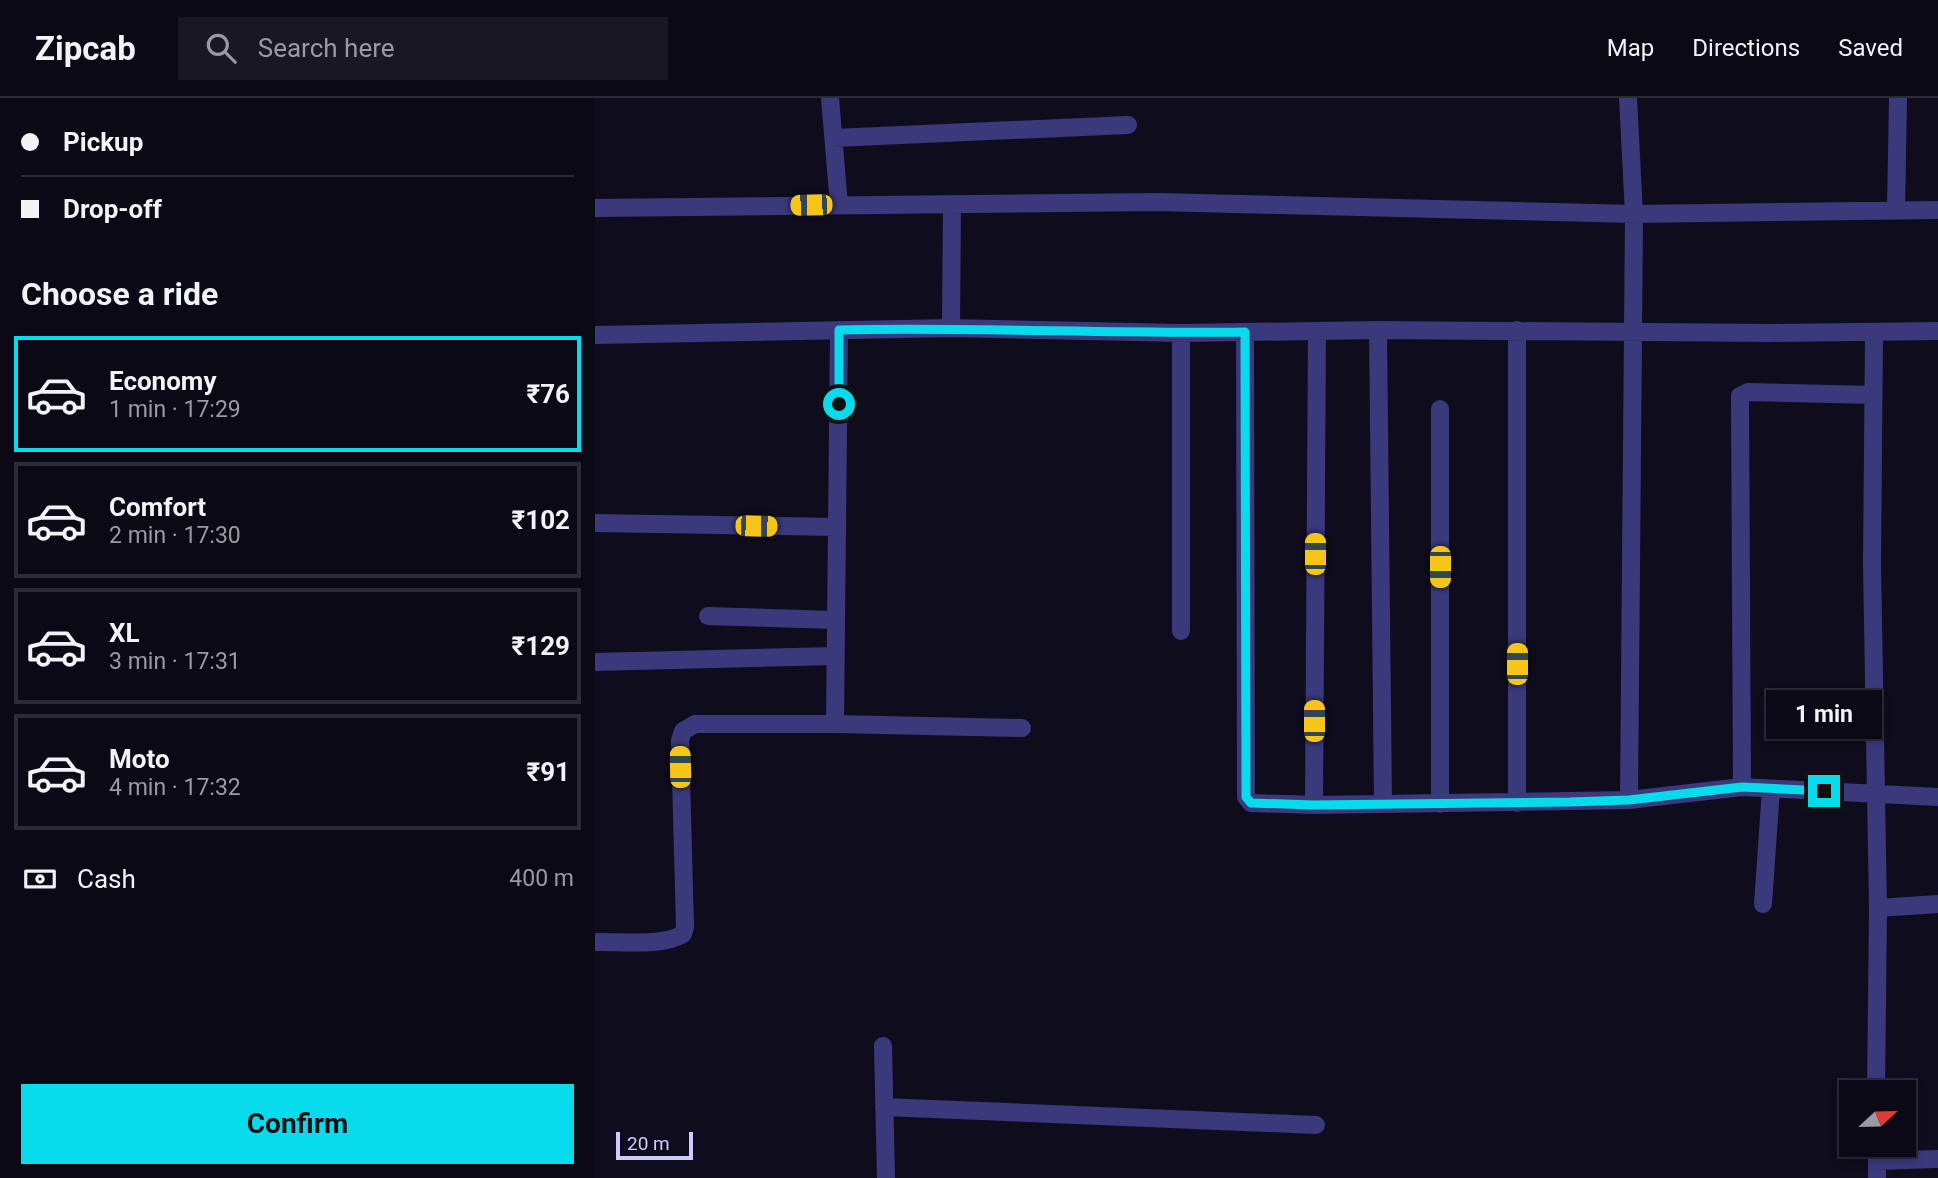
<!DOCTYPE html>
<meta charset="utf-8">
<style>
:root{--surface:#0b0916;--page:#191723;--text:#f1f3f6;--muted:#9a9aa1;--line:#2b2a35;--accent:#08dbec}
body{margin:0;font-family:Roboto,sans-serif;background:var(--page);color:var(--text);height:100vh;display:flex;flex-direction:column;font-size:26px;white-space:nowrap}
*{box-sizing:border-box;margin:0}
p{font-size:23px;color:var(--muted)}
.icon{flex:none;width:38px;height:38px;fill:none;stroke:currentColor;stroke-width:2;stroke-linecap:round;stroke-linejoin:round}
.map{position:relative;flex:1;overflow:hidden}
.details{display:flex;flex-direction:column;background:var(--surface);width:595px}
.details>*{flex:none}
.hud{display:grid;align-content:center;height:154px;padding:0 21px;background:var(--surface)}
.needle{width:46px;rotate:68deg}
.buttons{position:absolute;left:1244px;top:982px;display:grid;gap:14px}
.buttons a{display:grid;place-items:center;width:77px;height:77px;border-radius:0px;background:var(--surface);box-shadow:0 4px 10px #0003,0 0 0 2px var(--line);font-size:35px}
.scale{position:absolute;left:21px;bottom:18px;width:77px;box-sizing:border-box;padding-left:7px;border:4px solid #cfcbfd;border-top:0;font-size:19px;line-height:24px;white-space:nowrap;color:#cfcbfd;-webkit-text-stroke:5px #0f0c1d;paint-order:stroke}
.end{position:absolute;width:32px;height:32px;margin:-16px;border:9px solid #08dbec;background:#111;box-shadow:0 0 0 4px #111}
.from{border-radius:50%}
.bubble{position:absolute;height:49px;border-radius:0px;background:var(--surface);box-shadow:0 4px 10px #0003,0 0 0 2px var(--line);font-size:23px;font-weight:700;line-height:49px;text-align:center}
.car{position:absolute;width:21px;height:42px;margin:-21px -10px;border-radius:9px;box-shadow:0 0 5px 2px #0007;background:linear-gradient(#f5c518 24%,#345 0 40%,#f5c518 0 76%,#345 0 86%,#f5c518 0)}
.hud b{display:flex;align-items:center;gap:24px;height:66px;font-size:26px}
.hud b+b{border-top:2px solid var(--line)}
.hud i{width:18px;height:18px;background:var(--text)}
ul{padding:0;list-style:none}
li{display:flex;align-items:center;gap:21px;height:116px;margin:0 14px 10px;padding:0 7px;border:4px solid var(--line);border-radius:0px}
li div{flex:1}
li b{display:block;font-size:26px}
li em{font-style:normal;font-weight:700}
li.selected{border-color:var(--accent)}
li>.icon{width:63px;height:63px;stroke-width:1.5}
h2{padding:0 21px;font-size:32px;line-height:84px}
.pay{display:flex;align-items:center;gap:18px;height:77px;padding:0 21px;font-size:26px}
.pay p{margin-inline-start:auto}
.primary-button{display:flex;gap:14px;margin-top:auto;padding:14px 21px}
.primary-button a{flex:1;height:80px;border-radius:0px;background:var(--accent);color:#111;font-size:28px;font-weight:700;line-height:80px;text-align:center}
header{display:flex;align-items:center;gap:42px;box-sizing:border-box;height:98px;padding:0 35px;background:var(--surface);border-bottom:2px solid var(--line)}
header strong{font-size:33px}
nav{display:flex;gap:38px;margin-inline-start:auto;font-size:24px}
.search{width:490px;height:63px;background:var(--page);display:flex;align-items:center;gap:18px;box-sizing:border-box;padding:0 24px;border-radius:0px;color:var(--muted);font-size:26px}
main{display:flex;flex:1;min-height:0}
.map>svg:first-child{display:block}
.lines{fill:none;stroke-linecap:round;stroke-linejoin:round}
.minor{stroke:#3a397b;stroke-width:18}
.route{stroke:#08dbec;stroke-width:9}
</style>
<header>
<strong>Zipcab</strong>
<div class="search"><svg class="icon" aria-label="search" viewBox="0 0 24 24"><circle cx="10" cy="10" r="6"/><path d="M15 15l6 6"/></svg>Search here</div>
<nav><a>Map</a><a>Directions</a><a>Saved</a></nav>
</header>
<main>
<section class="details">
<div class="hud">
<b><i class="from"></i>Pickup</b>
<b><i></i>Drop-off</b>
</div>
<h2>Choose a ride</h2>
<ul>
<li class="selected"><svg class="icon" aria-label="car" viewBox="0 0 24 24"><path d="M5 17H2v-5l4-1 3-4h7l3 4 3 1v5h-3M9 17h6M6 11h13"/><circle cx="7" cy="17" r="2"/><circle cx="17" cy="17" r="2"/></svg><div><b>Economy</b><p>1 min · 17:29</p></div><em>₹76</em></li>
<li><svg class="icon" aria-label="car" viewBox="0 0 24 24"><path d="M5 17H2v-5l4-1 3-4h7l3 4 3 1v5h-3M9 17h6M6 11h13"/><circle cx="7" cy="17" r="2"/><circle cx="17" cy="17" r="2"/></svg><div><b>Comfort</b><p>2 min · 17:30</p></div><em>₹102</em></li>
<li><svg class="icon" aria-label="car" viewBox="0 0 24 24"><path d="M5 17H2v-5l4-1 3-4h7l3 4 3 1v5h-3M9 17h6M6 11h13"/><circle cx="7" cy="17" r="2"/><circle cx="17" cy="17" r="2"/></svg><div><b>XL</b><p>3 min · 17:31</p></div><em>₹129</em></li>
<li><svg class="icon" aria-label="car" viewBox="0 0 24 24"><path d="M5 17H2v-5l4-1 3-4h7l3 4 3 1v5h-3M9 17h6M6 11h13"/><circle cx="7" cy="17" r="2"/><circle cx="17" cy="17" r="2"/></svg><div><b>Moto</b><p>4 min · 17:32</p></div><em>₹91</em></li>
</ul>
<div class="pay"><svg class="icon" aria-label="cash" viewBox="0 0 24 24"><path d="M3 7h18v10H3z"/><circle cx="12" cy="12" r="2"/></svg>Cash<p>400 m</p></div>
<div class="primary-button"><a>Confirm</a></div>
</section>
<div class="map">
<svg width="1343" height="1080" viewBox="0 0 1343 1080">
<rect width="100%" height="100%" fill="#0f0c1d"/>
<g class="lines">
<!-- minor -->
<path class="minor" d="M235 0 244 107
M1033 0 1039 116 1034 702
M239 40 533 27
M0 110 563 104 1039 116 1343 112
M1301 112 1303 0
M356 230 586 235 783 232 1174 235 1343 233
M783 232 788 706
M922 232V705
M650 234 651 691V699L656 705 719 707 1034 702 1147 689 1343 699
M1279 234 1277 467 1283 810 1281 994
M586 235V533
M0 237 356 230 357 106
M845 311V706
M0 425 242 429
M113 518 241 522
M0 564 240 558
M240 626 427 630
M1147 689 1145 298 1153 294 1278 297
M719 707 722 233
M1168 806 1176 691
M1283 810 1343 806
M0 844C24 843 68 849 88 836L90 829 85 642 88 633 100 626H240L244 232
M288 948 291 1080
M289 1009 721 1027
M1282 1046V1080
M1282 1063 1343 1061"/>
</g>
<g class="lines">
<!-- route -->
<path class="route" d="M244 306V232C380 229 515 236 650 234L651 691V699L656 705 719 707 975 704 1034 702 1147 689 1229 693"/>
</g>
</svg>
<div class="buttons">
<a><svg class="needle" viewBox="-14 -14 28 28"><path d="M0-13l5 13h-10z" fill="#e53935"/><path d="M0 13l5-13h-10z" fill="#9a9aa1"/></svg></a>
</div>
<div class="scale">20 m</div>
<i class="end from" style="left:244px;top:306px"></i>
<i class="end" style="left:1229px;top:693px"></i>
<div class="bubble" style="left:1171px;top:592px;width:116px">1 min</div>
<i class="car" style="left:216px;top:107px;rotate:269deg"></i>
<i class="car" style="left:161px;top:428px;rotate:91deg"></i>
<i class="car" style="left:720px;top:456px;rotate:0deg"></i>
<i class="car" style="left:845px;top:469px;rotate:180deg"></i>
<i class="car" style="left:922px;top:566px;rotate:0deg"></i>
<i class="car" style="left:719px;top:623px;rotate:0deg"></i>
<i class="car" style="left:85px;top:669px;rotate:359deg"></i>
</div>
</main>
